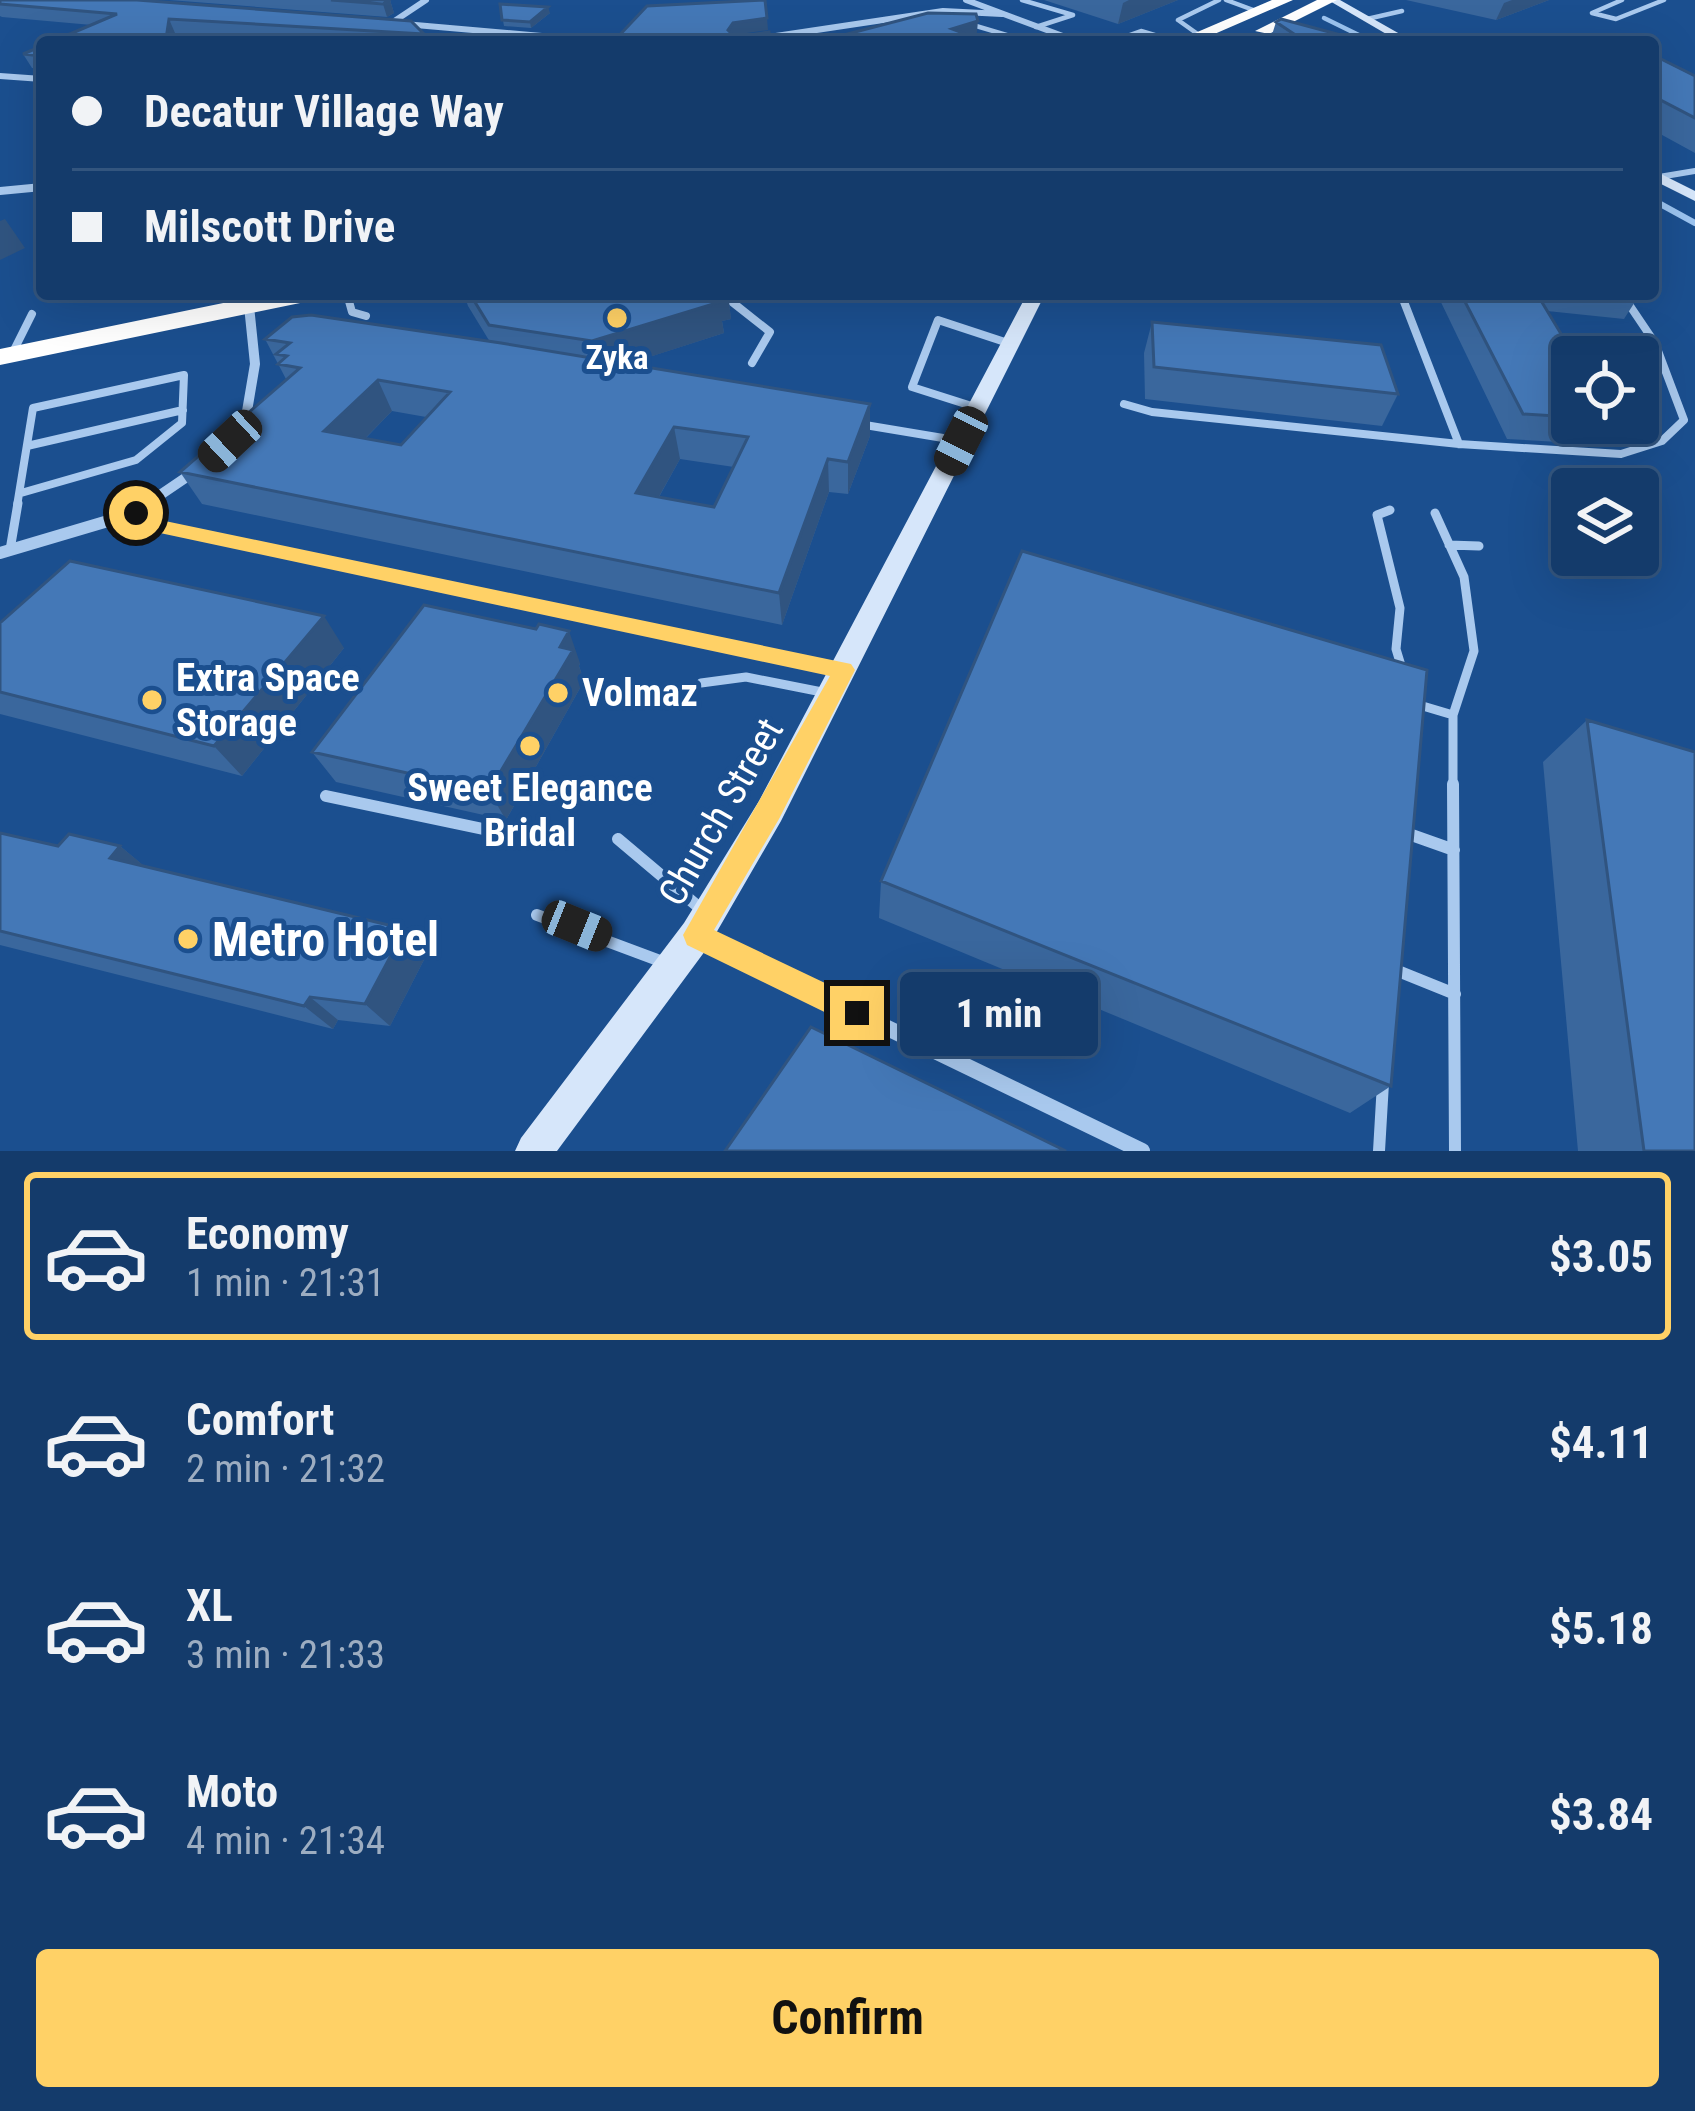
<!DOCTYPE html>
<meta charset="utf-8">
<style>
:root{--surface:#143b6b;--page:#1d4271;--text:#f1f3f6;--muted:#9dadc1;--line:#33557e;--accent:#ffd166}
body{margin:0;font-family:"Roboto Condensed",sans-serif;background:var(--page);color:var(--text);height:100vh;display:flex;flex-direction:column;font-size:45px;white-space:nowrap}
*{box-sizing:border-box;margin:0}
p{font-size:39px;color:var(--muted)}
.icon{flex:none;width:66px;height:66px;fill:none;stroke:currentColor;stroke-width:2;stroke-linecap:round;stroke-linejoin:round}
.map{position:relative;height:1151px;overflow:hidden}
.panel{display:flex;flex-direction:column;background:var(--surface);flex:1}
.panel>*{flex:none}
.guide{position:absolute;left:36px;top:36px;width:1623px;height:264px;border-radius:12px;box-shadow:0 12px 48px #0002,0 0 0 3px var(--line);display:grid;align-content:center;height:264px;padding:0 36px;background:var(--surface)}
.controls{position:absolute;left:1551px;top:336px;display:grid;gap:24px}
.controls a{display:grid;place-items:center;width:108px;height:108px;border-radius:12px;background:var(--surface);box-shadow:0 12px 48px #0002,0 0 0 3px var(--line);font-size:60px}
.end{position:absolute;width:54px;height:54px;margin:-27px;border:15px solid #ffd166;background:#111;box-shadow:0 0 0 6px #111}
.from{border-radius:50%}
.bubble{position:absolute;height:84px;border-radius:12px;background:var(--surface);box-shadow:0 12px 48px #0002,0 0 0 3px var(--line);font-size:39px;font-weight:700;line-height:84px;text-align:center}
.car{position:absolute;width:36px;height:72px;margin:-36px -18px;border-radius:15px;box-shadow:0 0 9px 3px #0007;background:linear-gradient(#222 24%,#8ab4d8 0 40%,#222 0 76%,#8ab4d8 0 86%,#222 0)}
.guide b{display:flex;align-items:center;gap:42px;height:114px;font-size:45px}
.guide b+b{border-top:3px solid var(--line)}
.guide i{width:30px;height:30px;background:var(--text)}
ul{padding:21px 0 0;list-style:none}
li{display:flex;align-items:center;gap:36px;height:168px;margin:0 24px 18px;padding:0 12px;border:6px solid transparent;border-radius:12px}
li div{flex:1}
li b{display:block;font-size:45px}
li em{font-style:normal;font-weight:700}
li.current{border-color:var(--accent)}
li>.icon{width:108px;height:108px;stroke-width:1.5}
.button{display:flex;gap:24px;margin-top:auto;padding:24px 36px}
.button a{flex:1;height:138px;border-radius:12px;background:var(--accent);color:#111;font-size:48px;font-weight:700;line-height:138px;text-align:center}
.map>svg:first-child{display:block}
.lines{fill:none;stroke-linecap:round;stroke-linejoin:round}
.stream-far1{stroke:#9cc4f0;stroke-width:4.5}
.stream{stroke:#9cc4f0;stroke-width:6}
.lane-far4{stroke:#a9c9ee;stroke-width:4.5}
.lane-far3{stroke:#a9c9ee;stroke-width:6}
.lane-far2{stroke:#a9c9ee;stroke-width:8}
.lane-far1{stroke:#a9c9ee;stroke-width:9}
.lane{stroke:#a9c9ee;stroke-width:12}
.street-far4{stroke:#a9c9ee;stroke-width:6}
.street-far3{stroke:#a9c9ee;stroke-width:8}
.street-far2{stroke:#a9c9ee;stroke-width:10}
.street-far1{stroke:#a9c9ee;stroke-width:12}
.street{stroke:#a9c9ee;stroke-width:16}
.secondary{fill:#d6e6fa;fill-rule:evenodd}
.highway{fill:#fff;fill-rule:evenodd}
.wall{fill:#3a679d;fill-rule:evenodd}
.shaded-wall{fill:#305480}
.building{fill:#4478b7;stroke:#305480;stroke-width:3;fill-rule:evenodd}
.route{fill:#ffd166}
.poi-dot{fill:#ffd166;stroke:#1b4f8f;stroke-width:4.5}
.labels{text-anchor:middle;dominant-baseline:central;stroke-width:10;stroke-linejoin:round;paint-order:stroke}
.far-poi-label{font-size:33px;font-weight:bold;fill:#fff;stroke:#1b4f8f}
.poi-label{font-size:39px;font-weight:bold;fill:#fff;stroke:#1b4f8f;text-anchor:start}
.street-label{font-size:39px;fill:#fff;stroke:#1b4f8f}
.near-poi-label{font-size:48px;font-weight:bold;fill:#fff;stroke:#1b4f8f;text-anchor:start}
</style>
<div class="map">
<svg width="1695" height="1151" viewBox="0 0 1695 1151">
<rect width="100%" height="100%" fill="#1b4f8f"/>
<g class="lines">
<!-- stream-far1 -->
<path class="stream-far1" d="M1324 18 1373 42"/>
<!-- stream -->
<path class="stream" d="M1653 200 1695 223"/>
<!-- lane-far4 -->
<path class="lane-far4" d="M1022 0 1073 15 1036 27
M1226 0 1256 11
M1622 0 1592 13 1616 19 1664 0
M1367 19 1402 11
M966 23 1030 42
M1199 35 1178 20 1219 0
M1246 39 1257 42
M1110 42 1141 31 1178 42"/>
<!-- lane-far3 -->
<path class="lane-far3" d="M1659 177 1695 171"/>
<!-- lane-far2 -->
<path class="lane-far2" d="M347 294 352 312 366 316
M722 294 770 332 752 363
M1401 294 1459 444
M13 352 32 314
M1124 404 1152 412 1459 444 1621 454 1662 441 1684 420 1655 343 1622 294
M978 408 912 387 938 320 1011 344
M859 424 961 441
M27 446 183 410
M17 506 33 408 184 375 182 423 136 460 21 493"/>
<!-- lane-far1 -->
<path class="lane-far1" d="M1390 510 1377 515 1400 608 1396 649 1403 672
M135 513 160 527 838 669
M1435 513 1464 577 1474 651 1453 715V787
M1449 545 1479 546
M10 550 18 503
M701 683 746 677 827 693
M1416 704 1453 715"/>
<!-- lane -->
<path class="lane" d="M1453 784 1455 1151
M326 796 507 834
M1406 833 1454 850
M618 839 701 909
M537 915 663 962
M1393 969 1455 994
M1379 1151 1383 1083"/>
<!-- street-far4 -->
<path class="street-far4" d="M966 0 1079 42
M393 22 426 0
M404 24 610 42
M736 42 943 11 1002 14
M0 76 42 79"/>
<!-- street-far3 -->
<path class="street-far3" d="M0 191 42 187"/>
<!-- street-far2 -->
<path class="street-far2" d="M245 423 255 364 249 306
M144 506 197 470"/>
<!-- street-far1 -->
<path class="street-far1" d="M0 553 135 513 149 503"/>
<!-- street -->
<path class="street" d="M697 936 1142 1151"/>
<!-- secondary -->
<path class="secondary" d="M1328 0H1340L1414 42H1400Z
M1653 170 1695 191V201L1653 180Z
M1027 294H1045L781 821 708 947 557 1151H515L521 1138 684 923 759 801Z"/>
<!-- highway -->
<path class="highway" d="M1272 0H1293L1196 42H1174Z
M1317 0H1337L1269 34 1255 31Z
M267 294H318L305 302 0 365V349Z"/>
</g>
<!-- wall -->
<path class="wall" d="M0 0 424 34 426 42H332L175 33 174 40 92 25 2 17 0 16Z
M169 0H390L394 13 387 17Z
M1044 0H1178L1118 24Z
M1406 0H1549L1496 20Z
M500 4 550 13 531 28 504 26Z
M1276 22 1365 42H1277L1271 38Z
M42 46V69L32 68 23 54Z
M1653 55 1695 76V153L1653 130Z
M464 294H728L731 319 722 321 724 333 627 364 870 436 848 494 829 492 782 625 202 504 180 472 286 379 265 339 490 342 468 306ZM392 411 426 417 401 445 365 439ZM680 459 734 467 714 507 659 497Z
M1437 294H1640L1624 319 1547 311 1572 357V423H1609L1593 444 1507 439Z
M1152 322 1398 394 1382 426 1145 399 1144 353Z
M0 623 344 648 242 776 0 714Z
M580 663 579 666 584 681 506 820 336 782 312 752Z
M1587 720 1695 1151H1578L1543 762Z
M0 833 58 846H120L145 867 405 929 427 954 390 1026 338 1020 333 1029 0 945Z
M881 881 1391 1086 1350 1113 879 918Z"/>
<!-- shaded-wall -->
<path class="shaded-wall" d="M390 0 394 13 387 17 383 4Z
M1129 0H1178L1118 24 1123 3Z
M1512 0H1549L1496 20 1504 3Z
M548 7 550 13 531 28 530 22Z
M767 18 768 30 734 35 728 30 733 23Z
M169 19 175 33 174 42 166 39Z
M978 21 976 42 952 29Z
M5 219 25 248 0 260V221Z
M712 294H728L731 319 722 321 724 333 600 373 592 341Z
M378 380 392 411 341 463 324 431Z
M870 404V436L848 494V462Z
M674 427 680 459 643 525 636 493Z
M828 459 829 492 782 625 779 593Z
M324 616 344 648 242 776 214 746Z
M569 631 580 663 579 666 584 681 506 820 489 791 560 647Z
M120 846 154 874 110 858Z
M405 929 427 954 390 1026 365 1004Z
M310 997 338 1020 333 1029 304 1006Z"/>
<!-- building -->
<path class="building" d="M0 0H137L411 21 424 34 169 19 166 39 181 42H51L117 14 0 4Z
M331 0H389L383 4Z
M765 0 767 18 733 23 728 30 735 37 769 32 770 42H613L647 6Z
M500 4 548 7 530 22 502 20Z
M928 13 976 14 978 21 952 29 987 42H836L828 39Z
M1281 19 1363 41 1365 42H1306L1276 22Z
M1574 38 1596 42H1529L1526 40Z
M42 46V56L23 54Z
M1653 55 1695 76V118L1653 96Z
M470 294H712L720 302 592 341 489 325Z
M1461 294H1537L1575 357H1572V417L1523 414Z
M311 315 501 343 870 404 848 462 828 459 779 593 180 472 300 368 278 364 287 356 276 354 290 343 265 339 292 317ZM378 380 450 392 401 445 324 431ZM674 427 748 437 714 507 636 493Z
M1152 322 1381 345 1398 394 1154 367Z
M1022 551 1427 670 1391 1086 881 881Z
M70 561 324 616 214 746 0 692V623Z
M424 605 536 629 539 624 569 631 560 647 573 650 489 791 312 752Z
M1587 720 1695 752V1151H1644Z
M0 833 58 846 69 834 120 846 110 858 405 929 365 1004 310 997 304 1006 0 931Z
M811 1027 1066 1151H725Z"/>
<!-- route -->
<path class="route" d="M136 507 165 521 851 664 855 670 779 819 714 930 867 1003 871 1013 867 1023 857 1027 847 1023 687 945 683 935 830 676 160 533 129 517 126 513Z"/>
<!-- markers -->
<g class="poi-dot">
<circle cx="617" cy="318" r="12"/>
<circle cx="558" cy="693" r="12"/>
<circle cx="152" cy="700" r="12"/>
<circle cx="530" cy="746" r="12"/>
<circle cx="188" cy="939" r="12"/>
</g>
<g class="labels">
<!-- far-poi labels -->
<g class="far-poi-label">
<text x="617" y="357">Zyka</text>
</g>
<!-- poi labels -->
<g class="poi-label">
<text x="176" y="678">Extra Space<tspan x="176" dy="45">Storage</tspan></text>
<text x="582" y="693">Volmaz</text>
<text x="530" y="788" text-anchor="middle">Sweet Elegance<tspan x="530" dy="45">Bridal</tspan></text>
</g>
<!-- street labels -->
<g class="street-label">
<text transform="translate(721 812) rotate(-60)">Church Street</text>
</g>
<!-- near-poi labels -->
<g class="near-poi-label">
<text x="212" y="939">Metro Hotel</text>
</g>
</g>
</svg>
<div class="controls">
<a><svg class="icon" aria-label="locate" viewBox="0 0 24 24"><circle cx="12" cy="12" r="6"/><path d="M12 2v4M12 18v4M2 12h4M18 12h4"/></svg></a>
<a><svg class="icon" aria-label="layers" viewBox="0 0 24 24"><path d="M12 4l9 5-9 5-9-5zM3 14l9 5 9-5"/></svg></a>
</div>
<i class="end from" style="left:136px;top:513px"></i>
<i class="end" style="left:857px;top:1013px"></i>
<div class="bubble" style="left:900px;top:972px;width:198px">1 min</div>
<i class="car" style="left:230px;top:441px;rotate:227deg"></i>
<i class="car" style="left:961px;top:441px;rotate:207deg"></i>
<i class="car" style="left:577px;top:926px;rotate:112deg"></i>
<div class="guide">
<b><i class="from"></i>Decatur Village Way</b>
<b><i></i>Milscott Drive</b>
</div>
</div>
<section class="panel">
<ul>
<li class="current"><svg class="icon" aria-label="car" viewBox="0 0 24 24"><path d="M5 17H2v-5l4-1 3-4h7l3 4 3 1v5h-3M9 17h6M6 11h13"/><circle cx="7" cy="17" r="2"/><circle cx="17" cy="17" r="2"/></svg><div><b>Economy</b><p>1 min · 21:31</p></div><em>$3.05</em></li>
<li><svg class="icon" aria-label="car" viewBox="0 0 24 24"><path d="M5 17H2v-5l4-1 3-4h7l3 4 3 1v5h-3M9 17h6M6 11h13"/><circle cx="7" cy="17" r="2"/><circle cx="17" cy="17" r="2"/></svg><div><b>Comfort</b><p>2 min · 21:32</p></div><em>$4.11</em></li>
<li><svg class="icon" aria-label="car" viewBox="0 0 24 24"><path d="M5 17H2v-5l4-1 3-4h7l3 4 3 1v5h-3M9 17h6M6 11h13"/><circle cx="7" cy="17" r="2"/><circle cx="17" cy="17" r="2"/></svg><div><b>XL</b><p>3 min · 21:33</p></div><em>$5.18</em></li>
<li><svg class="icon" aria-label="car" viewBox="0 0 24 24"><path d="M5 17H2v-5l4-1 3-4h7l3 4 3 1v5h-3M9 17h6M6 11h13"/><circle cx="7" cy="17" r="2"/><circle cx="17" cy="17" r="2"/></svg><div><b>Moto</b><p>4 min · 21:34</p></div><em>$3.84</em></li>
</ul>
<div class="button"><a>Confirm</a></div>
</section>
